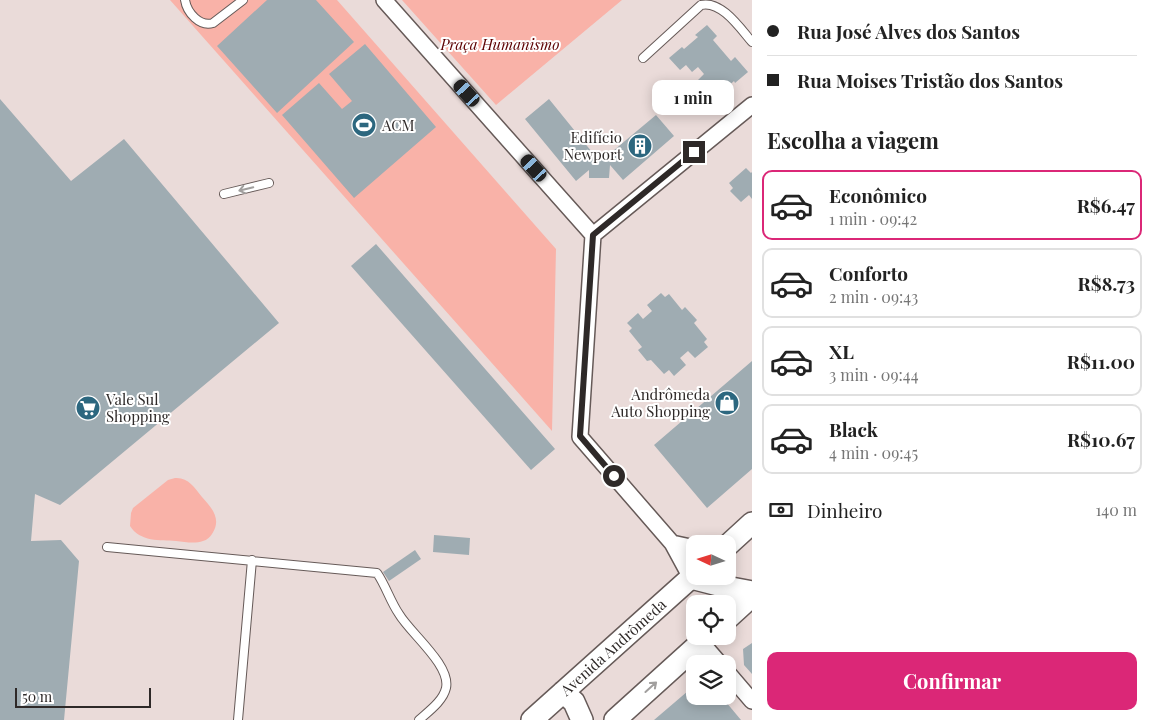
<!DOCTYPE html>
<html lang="pt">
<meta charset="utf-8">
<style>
:root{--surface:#fff;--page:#f2f2f2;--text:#222;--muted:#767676;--line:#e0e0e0;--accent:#db2777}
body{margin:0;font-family:"Playfair Display",serif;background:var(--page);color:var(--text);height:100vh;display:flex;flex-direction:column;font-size:19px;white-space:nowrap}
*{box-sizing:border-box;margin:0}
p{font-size:16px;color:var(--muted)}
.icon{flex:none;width:28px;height:28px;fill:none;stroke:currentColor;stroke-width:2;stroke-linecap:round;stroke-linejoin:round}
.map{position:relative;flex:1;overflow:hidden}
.panel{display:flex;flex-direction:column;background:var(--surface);width:400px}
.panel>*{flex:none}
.banner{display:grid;align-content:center;height:110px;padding:0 15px;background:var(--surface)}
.needle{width:32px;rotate:274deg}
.tools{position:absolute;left:686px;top:535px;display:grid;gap:10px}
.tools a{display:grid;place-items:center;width:50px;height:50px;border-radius:10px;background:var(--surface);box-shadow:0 2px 12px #0003;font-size:25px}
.scale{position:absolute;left:15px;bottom:12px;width:136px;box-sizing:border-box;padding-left:5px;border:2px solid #2e2928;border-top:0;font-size:14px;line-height:18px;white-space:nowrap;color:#2e2928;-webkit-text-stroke:4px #fff;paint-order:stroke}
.end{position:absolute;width:22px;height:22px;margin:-11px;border:6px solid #2e2928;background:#fff;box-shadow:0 0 0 2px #fff}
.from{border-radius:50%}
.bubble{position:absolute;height:35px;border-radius:10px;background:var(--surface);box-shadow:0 2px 12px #0003;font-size:16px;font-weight:700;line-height:35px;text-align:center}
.car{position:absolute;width:15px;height:30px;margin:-15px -8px;border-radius:6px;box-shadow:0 0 4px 1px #0007;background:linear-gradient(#222 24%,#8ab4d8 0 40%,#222 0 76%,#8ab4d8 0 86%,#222 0)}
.banner b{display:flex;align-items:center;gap:18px;height:48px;font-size:19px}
.banner b+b{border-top:1px solid var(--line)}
.banner i{width:12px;height:12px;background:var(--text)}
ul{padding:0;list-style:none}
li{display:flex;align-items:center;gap:15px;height:70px;margin:0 10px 8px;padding:0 5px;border:2px solid var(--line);border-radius:10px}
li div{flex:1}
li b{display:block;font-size:19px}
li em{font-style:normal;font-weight:700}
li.selected{border-color:var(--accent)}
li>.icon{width:45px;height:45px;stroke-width:1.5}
h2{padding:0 15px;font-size:22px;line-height:60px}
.pay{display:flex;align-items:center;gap:12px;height:55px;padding:0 15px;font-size:19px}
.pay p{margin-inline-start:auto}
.primary-button{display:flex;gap:10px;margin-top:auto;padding:10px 15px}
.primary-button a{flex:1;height:58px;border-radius:10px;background:var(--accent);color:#fff;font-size:20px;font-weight:700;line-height:58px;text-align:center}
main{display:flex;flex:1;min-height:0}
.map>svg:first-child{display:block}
.green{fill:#f9b2a8}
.building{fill:#9facb2}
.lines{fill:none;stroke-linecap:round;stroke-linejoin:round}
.service-casing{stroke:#665a58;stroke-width:10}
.minor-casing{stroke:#665a58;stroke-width:18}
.secondary-casing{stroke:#665a58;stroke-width:24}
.service{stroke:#fff;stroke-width:8}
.minor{stroke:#fff;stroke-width:15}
.secondary{stroke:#fff;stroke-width:21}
.oneway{stroke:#a19f9e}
.route{stroke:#2e2928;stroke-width:6}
.labels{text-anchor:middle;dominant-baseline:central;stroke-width:4;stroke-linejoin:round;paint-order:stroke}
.park-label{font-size:15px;font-style:italic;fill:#5c0002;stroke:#fff}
.poi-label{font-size:15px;fill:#2e2928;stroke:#fff;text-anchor:start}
.street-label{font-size:15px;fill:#2e2928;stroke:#fff}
</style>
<main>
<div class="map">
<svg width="752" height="720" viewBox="0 0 752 720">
<rect width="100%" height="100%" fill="#eadbd9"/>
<!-- green -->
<path class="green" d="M170 0H337L556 249 552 431Z
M402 0H622L496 105Z
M175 478C188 477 194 487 202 497 212 508 222 519 212 534 210 537 207 540 203 541 195 544 185 542 176 541 160 540 140 542 130 526L131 513 133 508 168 480Z"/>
<!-- building -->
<path class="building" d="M267 0H316L354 42 277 113 217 46Z
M707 25 717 36 713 40 731 61 735 57 748 72 735 83 734 81 723 91 724 93 710 105 699 92 704 87 698 80 704 74 698 67 692 72 686 65 680 70 669 58 682 47 684 49 698 37 695 35Z
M365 44 436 127 354 198 282 115 319 83 342 109 352 101 329 74Z
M0 99 71 181 124 139 279 323 60 505 35 494 31 541 61 540 79 561 64 720H0Z
M549 99 596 157 607 156 656 115 674 136 623 180 610 165 609 178H589V170L576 181 525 119Z
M746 168 751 173 752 172V199L749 195 741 202 730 191 733 188 729 183Z
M376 244 555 449 531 470 351 266Z
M661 293 665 297 669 294 682 310 685 307 697 320 694 323 707 339 704 342 708 347 695 358 688 351 680 358 686 365 674 376 669 370 664 374 651 360 647 361 638 350 642 347 629 331 632 328 627 323 638 313 643 319 652 311 647 305Z
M752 361V469L707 508 654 445Z
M434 535 470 538 469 555 433 552Z
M415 550 421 559 389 581 383 572Z
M752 643V674L744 665 743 649Z
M695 685V696H721L741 720H654Z"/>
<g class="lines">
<defs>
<path id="service" d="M185 0C187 13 200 27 213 23L243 0
M643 58 701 5C721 0 740 28 752 42
M224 194 269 183
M107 547 377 573C386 586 390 601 399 614 410 633 451 665 446 688 443 701 429 711 419 720
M238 720 252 560"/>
<path id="minor" d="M384 0 593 235 580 437 672 543
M593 235 752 105
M691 578 672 543 695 548
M701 642 720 664
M728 673 752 701"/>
<path id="secondary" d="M728 545 752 523
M691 578 726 587 752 592
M728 618 752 596
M563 692 574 702 582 720
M532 720 695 574
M615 720 708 636"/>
</defs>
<!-- service casing -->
<use href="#service" class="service-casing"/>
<!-- minor casing -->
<use href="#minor" class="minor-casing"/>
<!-- secondary casing -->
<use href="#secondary" class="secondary-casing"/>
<!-- service -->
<use href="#service" class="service"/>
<!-- minor -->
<use href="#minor" class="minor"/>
<!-- secondary -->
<use href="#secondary" class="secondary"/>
</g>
<!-- one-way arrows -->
<defs><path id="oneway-shaft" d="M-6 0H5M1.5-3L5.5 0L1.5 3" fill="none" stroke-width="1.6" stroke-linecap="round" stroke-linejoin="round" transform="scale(1.25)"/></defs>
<g class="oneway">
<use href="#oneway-shaft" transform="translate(246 189) rotate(166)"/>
<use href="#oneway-shaft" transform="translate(651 687) rotate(-42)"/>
</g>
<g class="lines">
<!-- route -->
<path class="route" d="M614 476 580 436 593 235 694 152"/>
</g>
<!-- icons -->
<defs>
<symbol id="stadium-disc" viewBox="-11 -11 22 22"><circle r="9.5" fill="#2c677f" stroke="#fff"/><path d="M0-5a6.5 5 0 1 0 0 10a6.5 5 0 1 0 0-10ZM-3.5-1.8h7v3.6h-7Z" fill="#fff"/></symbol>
<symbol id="building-disc" viewBox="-11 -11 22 22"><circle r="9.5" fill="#2c677f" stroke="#fff"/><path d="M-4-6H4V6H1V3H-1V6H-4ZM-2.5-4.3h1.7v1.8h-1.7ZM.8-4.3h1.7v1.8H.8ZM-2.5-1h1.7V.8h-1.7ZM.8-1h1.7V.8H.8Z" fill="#fff"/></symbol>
<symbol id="shop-disc" viewBox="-11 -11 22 22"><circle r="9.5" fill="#2c677f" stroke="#fff"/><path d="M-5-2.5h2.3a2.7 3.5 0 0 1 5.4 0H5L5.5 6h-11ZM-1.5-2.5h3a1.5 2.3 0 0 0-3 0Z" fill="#fff"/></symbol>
<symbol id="supermarket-disc" viewBox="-11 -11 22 22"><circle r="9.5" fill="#2c677f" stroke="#fff"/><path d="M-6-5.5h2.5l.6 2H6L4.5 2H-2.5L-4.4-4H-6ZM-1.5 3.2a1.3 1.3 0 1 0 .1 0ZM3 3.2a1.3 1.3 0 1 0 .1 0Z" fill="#fff"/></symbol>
</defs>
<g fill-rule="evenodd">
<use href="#stadium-disc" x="350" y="111" width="28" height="28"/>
<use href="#building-disc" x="626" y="132" width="28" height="28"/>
<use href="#shop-disc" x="713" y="389" width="28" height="28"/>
<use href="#supermarket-disc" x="74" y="394" width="28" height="28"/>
</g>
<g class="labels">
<!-- park labels -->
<g class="park-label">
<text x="500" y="44">Praça Humanismo</text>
</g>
<!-- poi labels -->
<g class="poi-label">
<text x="382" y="125">ACM</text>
<text x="622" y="137" text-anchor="end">Edifício<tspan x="622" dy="17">Newport</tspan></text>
<text x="710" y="394" text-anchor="end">Andrômeda<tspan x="710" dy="17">Auto Shopping</tspan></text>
<text x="106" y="399">Vale Sul<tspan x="106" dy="17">Shopping</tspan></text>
</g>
<!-- street labels -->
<g class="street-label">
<text transform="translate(613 647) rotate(-42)">Avenida Andrômeda</text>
</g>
</g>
</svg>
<div class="tools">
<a><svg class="needle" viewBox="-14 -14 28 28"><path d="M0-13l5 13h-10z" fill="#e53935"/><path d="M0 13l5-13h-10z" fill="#767676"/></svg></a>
<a><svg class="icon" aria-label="locate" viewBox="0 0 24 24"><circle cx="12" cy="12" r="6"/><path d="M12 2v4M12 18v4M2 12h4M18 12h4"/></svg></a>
<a><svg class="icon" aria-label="layers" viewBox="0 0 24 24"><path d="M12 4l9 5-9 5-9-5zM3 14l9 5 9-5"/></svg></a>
</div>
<div class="scale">50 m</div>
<i class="end from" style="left:614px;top:476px"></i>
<i class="end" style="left:694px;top:152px"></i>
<div class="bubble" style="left:652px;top:80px;width:82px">1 min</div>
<i class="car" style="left:467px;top:93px;rotate:318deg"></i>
<i class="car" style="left:534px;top:168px;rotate:318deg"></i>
</div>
<section class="panel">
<div class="banner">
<b><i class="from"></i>Rua José Alves dos Santos</b>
<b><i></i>Rua Moises Tristão dos Santos</b>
</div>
<h2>Escolha a viagem</h2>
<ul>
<li class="selected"><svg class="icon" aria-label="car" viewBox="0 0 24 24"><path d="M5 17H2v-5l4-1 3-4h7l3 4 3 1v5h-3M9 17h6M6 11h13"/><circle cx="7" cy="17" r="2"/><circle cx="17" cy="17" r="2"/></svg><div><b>Econômico</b><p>1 min · 09:42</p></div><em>R$6.47</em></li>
<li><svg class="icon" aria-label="car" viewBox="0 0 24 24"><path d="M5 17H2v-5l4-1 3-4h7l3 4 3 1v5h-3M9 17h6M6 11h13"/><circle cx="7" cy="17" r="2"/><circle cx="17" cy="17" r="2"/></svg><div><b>Conforto</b><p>2 min · 09:43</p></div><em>R$8.73</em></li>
<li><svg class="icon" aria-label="car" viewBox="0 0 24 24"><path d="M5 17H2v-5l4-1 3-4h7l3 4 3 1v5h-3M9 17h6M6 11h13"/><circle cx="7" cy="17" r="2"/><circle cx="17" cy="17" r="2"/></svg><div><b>XL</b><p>3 min · 09:44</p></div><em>R$11.00</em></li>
<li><svg class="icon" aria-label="car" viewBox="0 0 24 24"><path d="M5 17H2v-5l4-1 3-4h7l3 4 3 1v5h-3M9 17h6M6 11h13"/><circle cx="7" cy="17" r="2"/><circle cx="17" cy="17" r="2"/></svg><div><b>Black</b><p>4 min · 09:45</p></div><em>R$10.67</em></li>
</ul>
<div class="pay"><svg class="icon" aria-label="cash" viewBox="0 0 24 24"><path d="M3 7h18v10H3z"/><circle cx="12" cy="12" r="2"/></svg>Dinheiro<p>140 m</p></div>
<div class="primary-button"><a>Confirmar</a></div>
</section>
</main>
